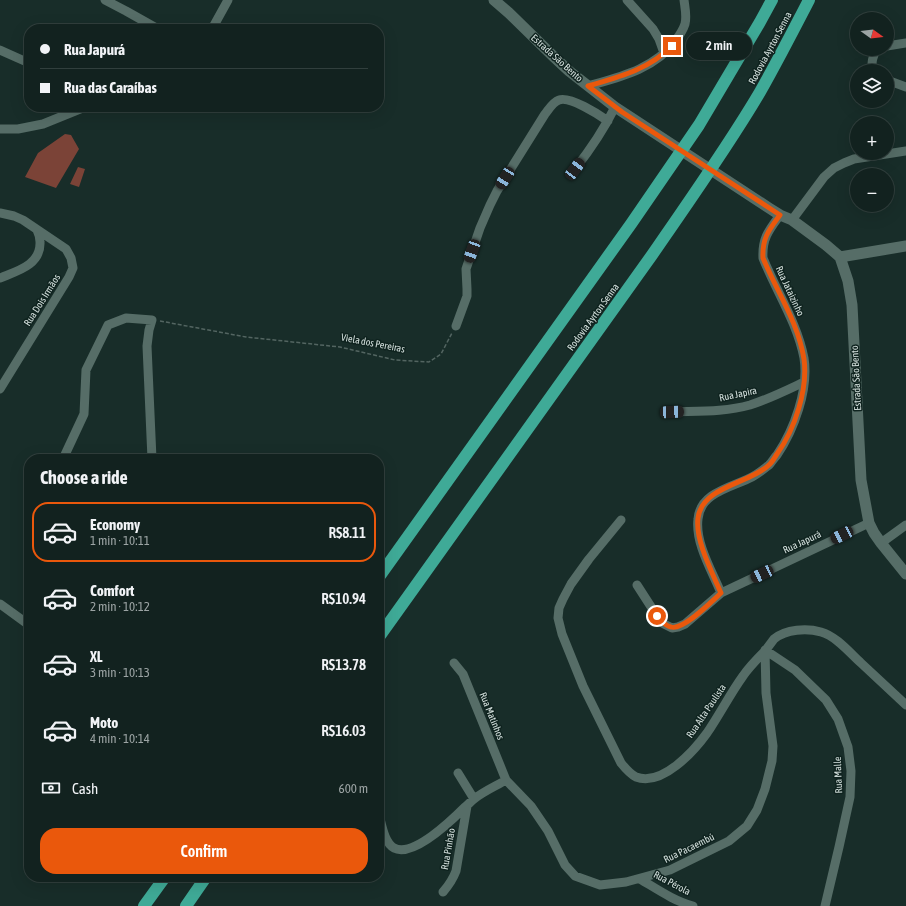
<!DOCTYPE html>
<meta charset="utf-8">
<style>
:root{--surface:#12221f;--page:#1b2a28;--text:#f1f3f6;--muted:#9ca4a4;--line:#313f3d;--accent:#ea580c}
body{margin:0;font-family:"Asap Condensed",sans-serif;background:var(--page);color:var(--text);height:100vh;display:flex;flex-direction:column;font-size:15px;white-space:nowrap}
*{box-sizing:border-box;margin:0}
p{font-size:13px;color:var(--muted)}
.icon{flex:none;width:22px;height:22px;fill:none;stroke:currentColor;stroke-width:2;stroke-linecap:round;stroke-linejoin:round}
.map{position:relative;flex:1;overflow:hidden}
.side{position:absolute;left:24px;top:454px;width:360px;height:428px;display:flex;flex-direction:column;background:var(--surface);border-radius:16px;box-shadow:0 4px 16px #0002,0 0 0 1px var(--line)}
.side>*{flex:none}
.guide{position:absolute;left:24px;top:24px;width:360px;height:88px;border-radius:16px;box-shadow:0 4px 16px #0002,0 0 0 1px var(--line);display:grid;align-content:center;height:88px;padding:0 16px;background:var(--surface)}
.needle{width:26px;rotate:105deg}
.controls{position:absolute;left:850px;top:12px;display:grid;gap:8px}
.controls a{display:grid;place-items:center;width:44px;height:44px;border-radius:50%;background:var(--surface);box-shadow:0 4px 16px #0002,0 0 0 1px var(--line);font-size:20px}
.end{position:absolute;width:18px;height:18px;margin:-9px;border:5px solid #ea580c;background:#fff;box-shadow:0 0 0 2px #fff}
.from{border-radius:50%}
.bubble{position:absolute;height:28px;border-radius:14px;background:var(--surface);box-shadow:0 4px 16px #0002,0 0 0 1px var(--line);font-size:13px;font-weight:600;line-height:28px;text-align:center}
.car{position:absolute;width:12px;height:24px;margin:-12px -6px;border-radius:5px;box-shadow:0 0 3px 1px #0007;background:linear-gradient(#222 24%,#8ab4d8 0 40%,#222 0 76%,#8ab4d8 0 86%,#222 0)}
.guide b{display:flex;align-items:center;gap:14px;height:38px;font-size:15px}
.guide b+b{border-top:1px solid var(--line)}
.guide i{width:10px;height:10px;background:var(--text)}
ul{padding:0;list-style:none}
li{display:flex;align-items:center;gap:12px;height:60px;margin:0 8px 6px;padding:0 8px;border:2px solid transparent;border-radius:16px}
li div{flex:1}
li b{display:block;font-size:15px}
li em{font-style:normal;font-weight:600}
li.selected{border-color:var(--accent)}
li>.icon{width:36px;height:36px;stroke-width:1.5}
h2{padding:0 16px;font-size:18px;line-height:48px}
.pay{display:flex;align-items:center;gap:10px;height:44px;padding:0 16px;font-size:15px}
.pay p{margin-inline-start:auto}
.primary-button{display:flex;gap:8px;margin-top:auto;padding:8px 16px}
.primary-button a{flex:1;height:46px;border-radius:16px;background:var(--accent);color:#fff;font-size:16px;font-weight:600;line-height:46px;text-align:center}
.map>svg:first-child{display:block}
.water{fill:#7b4337}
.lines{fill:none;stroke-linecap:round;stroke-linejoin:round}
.path{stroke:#536561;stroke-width:1.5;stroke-dasharray:4 2;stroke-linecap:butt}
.minor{stroke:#566d67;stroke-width:9}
.tertiary{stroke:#566d67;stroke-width:11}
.motorway{stroke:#3faa97;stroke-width:12}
.route{stroke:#ea580c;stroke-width:5}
.labels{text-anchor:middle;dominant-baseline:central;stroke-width:3;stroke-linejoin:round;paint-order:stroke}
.street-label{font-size:10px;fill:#d4e0dd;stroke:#0f231f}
</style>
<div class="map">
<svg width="906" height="906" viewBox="0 0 906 906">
<rect width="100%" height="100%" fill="#182d29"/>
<!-- water -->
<path class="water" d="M65 134 71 135 79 149 56 188 25 177 38 153Z
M78 167 85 169 79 187 70 184Z"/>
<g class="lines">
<!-- path -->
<path class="path" d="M160 321 246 337 340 347 395 360 429 362 441 354 452 333"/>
<!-- minor -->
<path class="minor" d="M105 0 126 11 158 29
M627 0 653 29 659 39 664 53
M212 29 228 0
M887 46 906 43
M0 50 29 63
M874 71C870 64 873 57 876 50L879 49
M887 80 906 87
M588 86C620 77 655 69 676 40 679 36 683 30 685 24 687 16 685 8 684 0
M0 129H18L43 124 85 107
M575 169C590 150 604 129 615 107
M0 213 14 216 23 220 66 249 71 258 73 268 69 277 0 389
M792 220 824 177 834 168 844 163 854 159 906 151
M0 278C17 271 41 265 40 242 40 238 39 234 37 230
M456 326 467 296V289L466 269 480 228 490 205 497 191 545 114C549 109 553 102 559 100 570 96 598 114 608 121
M672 412C698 411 725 412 750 405 769 399 787 390 804 382
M63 459 84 414 86 370 108 325 126 318 152 320 149 330 147 346 152 459
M621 520 589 559 571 584 563 599 559 608 558 618 562 634 583 686 621 763C625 768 630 774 636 777 662 787 694 751 707 733 720 714 730 694 743 676 749 667 757 659 765 651 768 647 771 643 774 639 786 629 807 628 821 632 836 636 850 653 861 663 876 677 891 691 906 705
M881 543 906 525
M637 585 657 616 664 624 672 628 678 627 685 624 721 593 869 523
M721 593C712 571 695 543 698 519 700 492 733 487 752 477 758 474 764 469 769 465 772 462 774 458 777 455 794 430 809 389 804 358 797 322 776 291 763 258 762 238 769 230 780 215
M0 604 29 625
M765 650 795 670 826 700 838 719 848 747 851 771 850 797 839 847 825 906
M454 663 463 674 506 780 531 806 548 831 565 865 575 876 600 885 626 882 670 870 729 841 747 826 757 810 765 789 772 761 773 746 766 693 765 650
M458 773 474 799
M379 815C382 825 384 842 394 848 413 858 452 820 465 807 468 805 471 801 474 799 484 791 496 786 506 780
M640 879C657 889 674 901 693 906
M443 892C449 885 453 879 456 871L467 806"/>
<!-- tertiary -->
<path class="tertiary" d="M494 0 509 13 553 56 569 71 615 107 769 208 780 215 792 220 826 245 840 257 848 281 852 305 861 480 869 523 874 533 881 543 906 574
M840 257 906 246"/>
<!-- motorway -->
<path class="motorway" d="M379 577 631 224 699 125 760 22 772 0
M379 637 652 255C689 201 727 148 760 92 777 62 793 31 809 0
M144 906 165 877
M186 906 206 877"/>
</g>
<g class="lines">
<!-- route -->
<path class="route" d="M657 616C661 620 665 626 671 627 683 631 712 601 721 593 712 572 695 540 698 518 702 486 750 484 770 464 773 461 775 457 777 454 795 429 808 389 804 359 798 322 777 292 763 258 762 238 769 230 780 215L622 112 588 86C619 77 648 70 672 46"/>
</g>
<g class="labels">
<!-- street labels -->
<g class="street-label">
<text transform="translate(770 48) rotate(-62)">Rodovia Ayrton Senna</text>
<text transform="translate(557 58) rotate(42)">Estrada São Bento</text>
<text transform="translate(790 291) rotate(65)">Rua Jataizinho</text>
<text transform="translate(42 300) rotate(-58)">Rua Dois Irmãos</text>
<text transform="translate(593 317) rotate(-54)">Rodovia Ayrton Senna</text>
<text transform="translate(373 343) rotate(11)">Viela dos Pereiras</text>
<text transform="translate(856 378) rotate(-93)">Estrada São Bento</text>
<text transform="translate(738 394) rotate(-12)">Rua Japira</text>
<text transform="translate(802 542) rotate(-25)">Rua Japurá</text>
<text transform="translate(706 711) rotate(-56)">Rua Alta Paulista</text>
<text transform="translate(492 716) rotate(68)">Rua Matinhos</text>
<text transform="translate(838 775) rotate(-92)">Rua Malle</text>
<text transform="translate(689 848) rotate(-26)">Rua Pacaembú</text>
<text transform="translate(448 849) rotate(-80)">Rua Pinhão</text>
<text transform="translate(672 883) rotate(28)">Rua Pérola</text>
</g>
</g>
</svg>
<div class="controls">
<a><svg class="needle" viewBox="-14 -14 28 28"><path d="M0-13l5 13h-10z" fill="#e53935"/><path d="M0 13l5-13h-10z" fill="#9ca4a4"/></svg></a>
<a><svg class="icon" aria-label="layers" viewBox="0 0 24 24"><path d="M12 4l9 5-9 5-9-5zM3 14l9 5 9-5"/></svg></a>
<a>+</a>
<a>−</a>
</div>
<i class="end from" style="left:657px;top:616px"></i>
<i class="end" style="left:672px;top:46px"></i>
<div class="bubble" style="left:686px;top:32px;width:66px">2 min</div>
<i class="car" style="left:575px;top:169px;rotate:37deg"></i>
<i class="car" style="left:505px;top:178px;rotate:212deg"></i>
<i class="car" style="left:472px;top:251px;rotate:200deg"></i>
<i class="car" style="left:672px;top:412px;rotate:88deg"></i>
<i class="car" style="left:842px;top:535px;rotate:244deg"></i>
<i class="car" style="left:762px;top:574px;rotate:245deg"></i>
<div class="guide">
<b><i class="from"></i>Rua Japurá</b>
<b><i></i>Rua das Caraíbas</b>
</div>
<section class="side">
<h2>Choose a ride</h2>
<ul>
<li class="selected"><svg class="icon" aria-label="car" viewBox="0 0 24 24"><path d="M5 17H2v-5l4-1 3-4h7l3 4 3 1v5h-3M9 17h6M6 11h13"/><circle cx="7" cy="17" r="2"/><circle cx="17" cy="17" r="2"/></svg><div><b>Economy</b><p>1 min · 10:11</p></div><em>R$8.11</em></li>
<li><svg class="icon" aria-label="car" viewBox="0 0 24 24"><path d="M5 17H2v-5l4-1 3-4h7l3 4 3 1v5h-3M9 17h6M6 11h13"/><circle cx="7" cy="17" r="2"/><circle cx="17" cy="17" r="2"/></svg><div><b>Comfort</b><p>2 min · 10:12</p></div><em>R$10.94</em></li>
<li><svg class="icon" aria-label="car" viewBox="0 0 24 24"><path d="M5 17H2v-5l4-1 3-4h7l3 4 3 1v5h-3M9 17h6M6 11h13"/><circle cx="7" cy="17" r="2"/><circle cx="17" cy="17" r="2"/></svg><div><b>XL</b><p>3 min · 10:13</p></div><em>R$13.78</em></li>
<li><svg class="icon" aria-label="car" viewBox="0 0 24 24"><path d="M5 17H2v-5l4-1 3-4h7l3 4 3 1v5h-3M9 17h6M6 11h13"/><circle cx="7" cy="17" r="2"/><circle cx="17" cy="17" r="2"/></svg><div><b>Moto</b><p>4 min · 10:14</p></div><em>R$16.03</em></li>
</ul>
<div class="pay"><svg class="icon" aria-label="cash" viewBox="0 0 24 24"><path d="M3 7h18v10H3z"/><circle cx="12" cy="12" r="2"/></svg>Cash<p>600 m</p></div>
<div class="primary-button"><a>Confirm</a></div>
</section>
</div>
